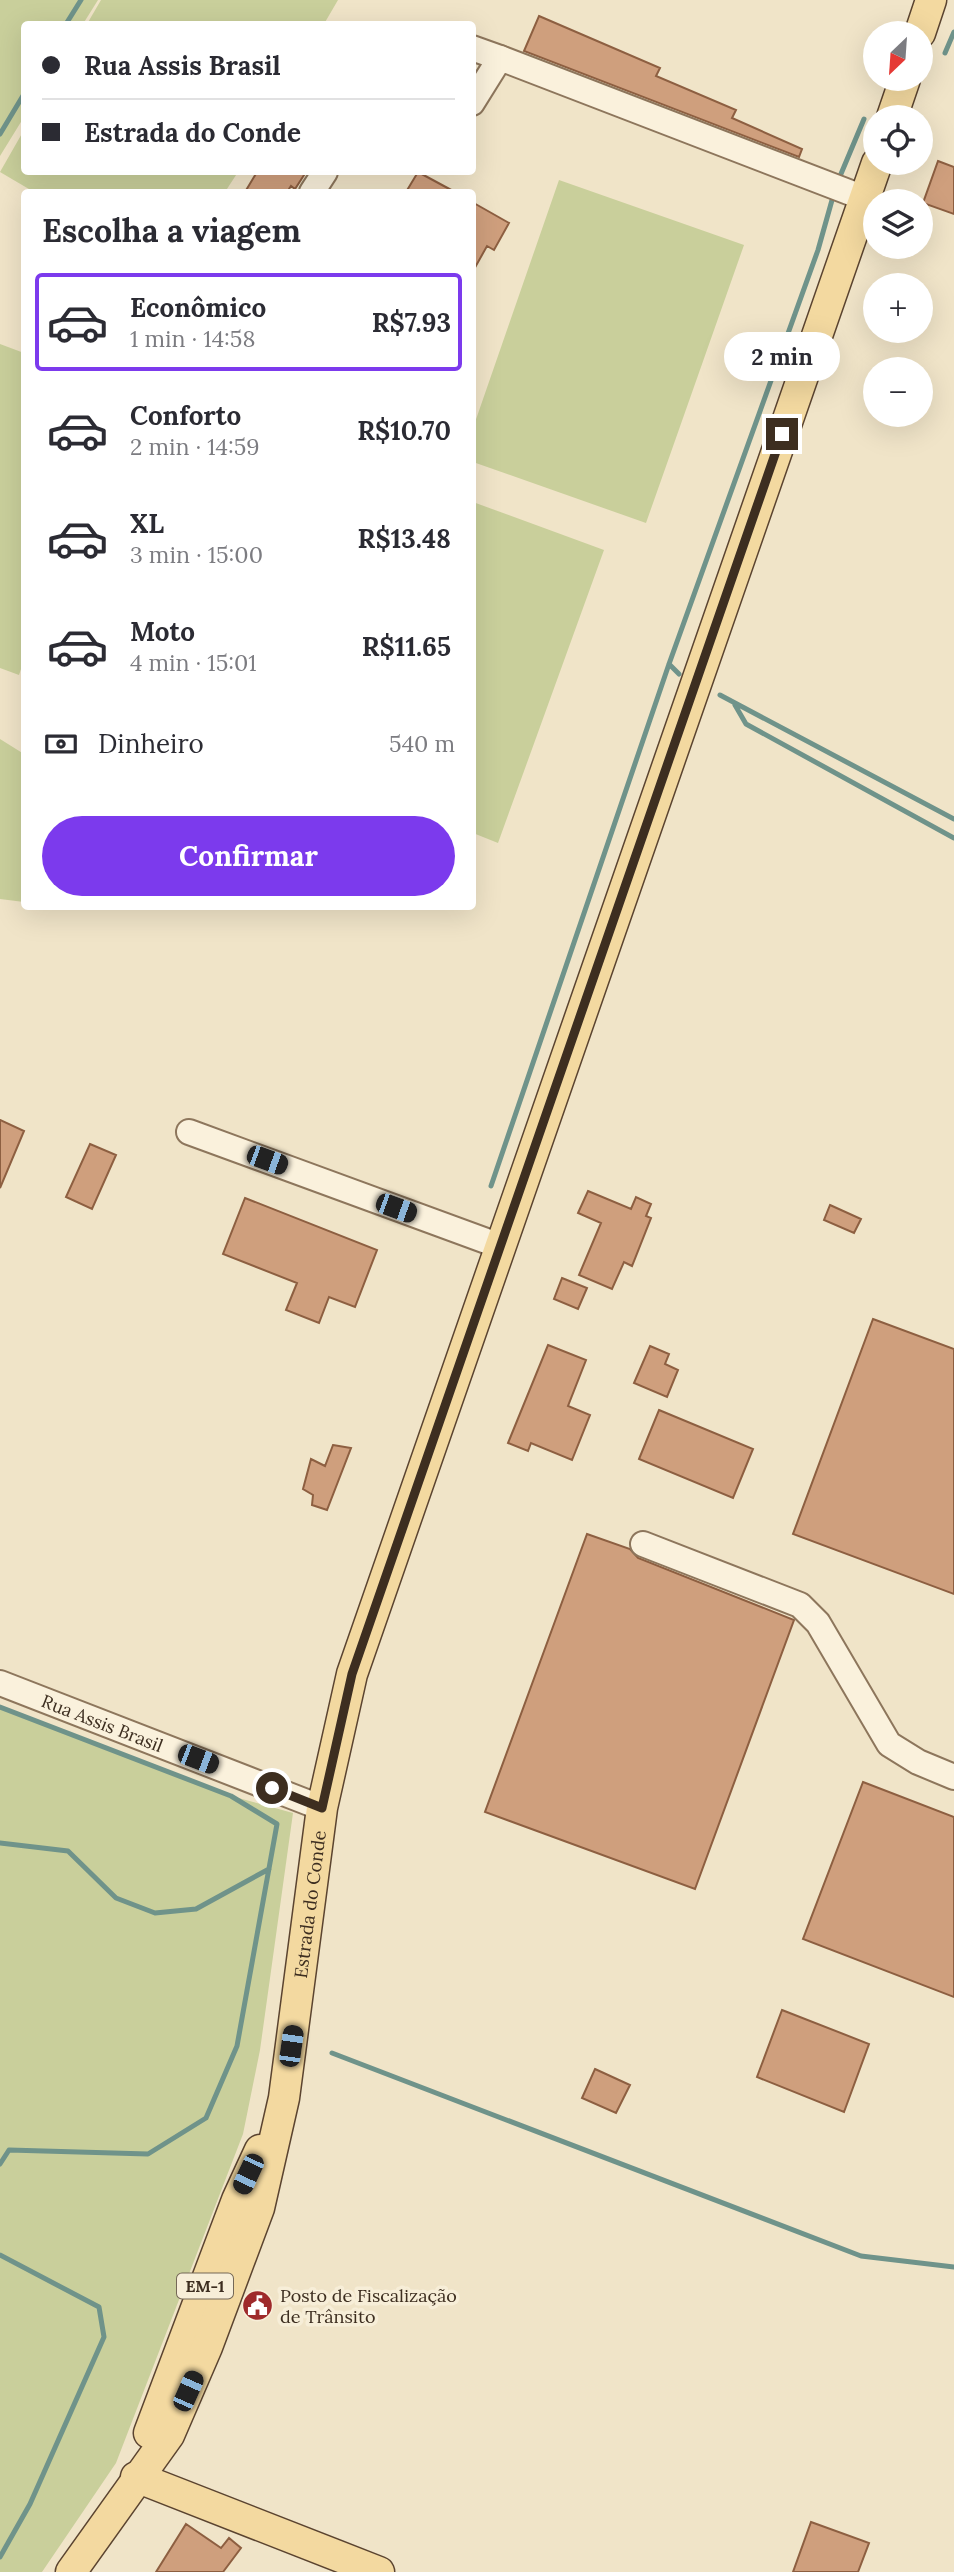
<!DOCTYPE html>
<html lang="pt">
<meta charset="utf-8">
<style>
:root{--surface:#fff;--page:#f7f7f7;--text:#2b2b33;--muted:#7c7c81;--line:#e1e1e2;--accent:#7c3aed}
body{margin:0;font-family:Lora,serif;background:var(--page);color:var(--text);height:100vh;display:flex;flex-direction:column;font-size:26px;white-space:nowrap}
*{box-sizing:border-box;margin:0}
p{font-size:23px;color:var(--muted)}
.icon{flex:none;width:38px;height:38px;fill:none;stroke:currentColor;stroke-width:2;stroke-linecap:round;stroke-linejoin:round}
.map{position:relative;flex:1;overflow:hidden}
.side{position:absolute;left:21px;top:189px;width:455px;height:721px;display:flex;flex-direction:column;background:var(--surface);border-radius:7px;box-shadow:0 7px 28px #0002}
.side>*{flex:none}
.hud{position:absolute;left:21px;top:21px;width:455px;height:154px;border-radius:7px;box-shadow:0 7px 28px #0002;display:grid;align-content:center;height:154px;padding:0 21px;background:var(--surface)}
.needle{width:46px;rotate:205deg}
.buttons{position:absolute;left:863px;top:21px;display:grid;gap:14px}
.buttons a{display:grid;place-items:center;width:70px;height:70px;border-radius:50%;background:var(--surface);box-shadow:0 7px 28px #0002;font-size:35px}
.end{position:absolute;width:32px;height:32px;margin:-16px;border:9px solid #3d2e20;background:#fff;box-shadow:0 0 0 4px #fff}
.from{border-radius:50%}
.bubble{position:absolute;height:49px;border-radius:24px;background:var(--surface);box-shadow:0 7px 28px #0002;font-size:23px;font-weight:700;line-height:49px;text-align:center}
.car{position:absolute;width:21px;height:42px;margin:-21px -10px;border-radius:9px;box-shadow:0 0 5px 2px #0007;background:linear-gradient(#222 24%,#8ab4d8 0 40%,#222 0 76%,#8ab4d8 0 86%,#222 0)}
.hud b{display:flex;align-items:center;gap:24px;height:66px;font-size:26px}
.hud b+b{border-top:2px solid var(--line)}
.hud i{width:18px;height:18px;background:var(--text)}
ul{padding:0;list-style:none}
li{display:flex;align-items:center;gap:21px;height:98px;margin:0 14px 10px;padding:0 7px;border:4px solid transparent;border-radius:7px}
li div{flex:1}
li b{display:block;font-size:26px}
li em{font-style:normal;font-weight:700}
li.on{border-color:var(--accent)}
li>.icon{width:63px;height:63px;stroke-width:1.5}
h2{padding:0 21px;font-size:32px;line-height:84px}
.pay{display:flex;align-items:center;gap:18px;height:77px;padding:0 21px;font-size:26px}
.pay p{margin-inline-start:auto}
.button{display:flex;gap:14px;margin-top:auto;padding:14px 21px}
.button a{flex:1;height:80px;border-radius:42px;background:var(--accent);color:#fff;font-size:28px;font-weight:700;line-height:80px;text-align:center}
.map>svg:first-child{display:block}
.green{fill:#c9cf9b}
.lines{fill:none;stroke-linecap:round;stroke-linejoin:round}
.stream{stroke:#6f938a;stroke-width:5}
.building{fill:#cf9f7d;stroke:#8d5f41;stroke-width:2}
.minor-casing{stroke:#8d765c;stroke-width:28}
.major-casing{stroke:#5b4430;stroke-width:33}
.minor{stroke:#faf1dc;stroke-width:24}
.major{stroke:#f3d9a0;stroke-width:30}
.route{stroke:#3d2e20;stroke-width:9}
.labels{text-anchor:middle;dominant-baseline:central;stroke-width:7;stroke-linejoin:round;paint-order:stroke}
.shield{fill:#f7eed8;stroke:#756857;stroke-width:2}
.shield-label{font-size:16px;font-weight:bold;fill:#3d2e20}
.street-label{font-size:18px;fill:#3d2e20;stroke:#f7eed8}
.poi-label{font-size:18px;fill:#3d2e20;stroke:#f7eed8;text-anchor:start}
</style>
<div class="map">
<svg width="954" height="2572" viewBox="0 0 954 2572">
<rect width="100%" height="100%" fill="#f0e4c8"/>
<!-- green -->
<path class="green" d="M0 0H98L83 24H24V117L0 156Z
M101 0H338L324 24H87Z
M24 130V172H238L225 192H34L0 172Z
M559 180 744 245 646 523 473 462V428Z
M0 344 24 353V660L19 675 0 668Z
M473 502 604 550 498 843 473 833Z
M0 739 24 754V902L0 899Z
M0 1707 231 1796 293 1813 260 2050 243 2134 116 2463 42 2572H0Z"/>
<g class="lines">
<!-- stream -->
<path class="stream" d="M66 24 81 0
M945 53 954 32
M0 134 24 94
M838 181 864 119
M669 664 679 674
M720 695 954 819
M735 705 746 724 954 838
M491 1186 669 664 818 250 834 193
M0 1707 231 1796 277 1824 237 2046 206 2118 148 2154 9 2150 0 2164
M0 1843 68 1851 116 1898 155 1913 196 1909 269 1869
M332 2053 861 2256 954 2267
M0 2255 99 2307 104 2337 30 2504 0 2557"/>
</g>
<!-- building -->
<path class="building" d="M539 16 660 68 656 76 736 110 732 118 802 149 799 157 524 51Z
M938 161 954 167V214L923 203Z
M257 172H306L295 189 291 186 287 192H245Z
M418 172 455 192H406Z
M472 202 509 223 494 250 487 246 472 273Z
M0 1120 24 1131 0 1188Z
M90 1144 116 1155 92 1209 66 1197Z
M588 1191 631 1209 636 1197 651 1204 646 1216 651 1218 632 1266 624 1262 612 1289 579 1275 601 1223 578 1213Z
M245 1198 377 1250 355 1307 329 1297 319 1323 286 1310 297 1283 223 1254Z
M830 1205 861 1219 854 1233 824 1220Z
M562 1278 587 1288 578 1309 554 1299Z
M873 1319 954 1349V1594L793 1534Z
M548 1345 586 1360 568 1406 590 1415 572 1460 531 1443 528 1451 508 1443Z
M650 1346 669 1354 665 1364 678 1370 667 1397 634 1383Z
M659 1410 753 1449 733 1498 639 1459Z
M333 1445 351 1448 327 1510 312 1505 313 1495 303 1489 311 1459 325 1466Z
M587 1534 630 1549 638 1558 794 1620 695 1889 485 1812Z
M863 1782 954 1817V1997L803 1939Z
M782 2010 869 2044 844 2112 757 2077Z
M595 2069 630 2085 616 2113 582 2098Z
M811 2522 869 2543 858 2572H793Z
M186 2524 221 2548 229 2538 241 2548 223 2572H156Z"/>
<g class="lines">
<defs>
<g id="minor">
<path d="M472 48 500 58"/>
<path d="M472 103 500 58 864 198"/>
<path d="M312 192 325 172"/>
<path d="M189 1132 500 1246"/>
<path d="M643 1544 800 1605 818 1623 889 1744 918 1762 954 1777"/>
<path id="s1" d="M0 1683 322 1808"/>
</g>
<g id="major">
<path d="M920 33 931 0"/>
<path d="M892 117 905 79"/>
<path d="M149 2433 237 2200 260 2150"/>
<path d="M136 2477 379 2572"/>
<path id="s2" d="M71 2572 169 2435 207 2347 259 2208 284 2098 322 1808 352 1674 877 163"/>
</g>
</defs>
<!-- minor casing -->
<use href="#minor" class="minor-casing"/>
<!-- major casing -->
<use href="#major" class="major-casing"/>
<!-- minor -->
<use href="#minor" class="minor"/>
<!-- major -->
<use href="#major" class="major"/>
</g>
<g class="lines">
<!-- route -->
<path class="route" d="M272 1788 322 1808 352 1674 782 434"/>
</g>
<!-- icons -->
<defs>
<symbol id="civic-disc" viewBox="-11 -11 22 22"><circle r="9.5" fill="#9e2a2b" stroke="#f7eed8"/><path d="M-.6-6.5H3V-4.5H.6V-3L4-1V1h2V6H-6V1h2V-1L-.6-3ZM-1.2 2.5V6h2.4V2.5Z" fill="#fff"/></symbol>
</defs>
<g fill-rule="evenodd">
<use href="#civic-disc" x="240" y="2288" width="35" height="35"/>
</g>
<g class="labels">
<!-- shield labels -->
<rect class="shield" x="177" y="2273.5" width="56" height="25" rx="5"/>
<g class="shield-label">
<text x="205" y="2286">EM-1</text>
</g>
<!-- street labels -->
<g class="street-label">
<text stroke="none"><textPath href="#s1" startOffset="110">Rua Assis Brasil</textPath></text>
<text stroke="none"><textPath href="#s2" startOffset="721">Estrada do Conde</textPath></text>
</g>
<!-- poi labels -->
<g class="poi-label">
<text x="280" y="2295">Posto de Fiscalização<tspan x="280" dy="21">de Trânsito</tspan></text>
</g>
</g>
</svg>
<div class="buttons">
<a><svg class="needle" viewBox="-14 -14 28 28"><path d="M0-13l5 13h-10z" fill="#e53935"/><path d="M0 13l5-13h-10z" fill="#7c7c81"/></svg></a>
<a><svg class="icon" aria-label="locate" viewBox="0 0 24 24"><circle cx="12" cy="12" r="6"/><path d="M12 2v4M12 18v4M2 12h4M18 12h4"/></svg></a>
<a><svg class="icon" aria-label="layers" viewBox="0 0 24 24"><path d="M12 4l9 5-9 5-9-5zM3 14l9 5 9-5"/></svg></a>
<a>+</a>
<a>−</a>
</div>
<i class="end from" style="left:272px;top:1788px"></i>
<i class="end" style="left:782px;top:434px"></i>
<div class="bubble" style="left:724px;top:332px;width:116px">2 min</div>
<i class="car" style="left:267px;top:1160px;rotate:110deg"></i>
<i class="car" style="left:396px;top:1208px;rotate:110deg"></i>
<i class="car" style="left:198px;top:1759px;rotate:111deg"></i>
<i class="car" style="left:291px;top:2046px;rotate:8deg"></i>
<i class="car" style="left:248px;top:2174px;rotate:205deg"></i>
<i class="car" style="left:188px;top:2391px;rotate:24deg"></i>
<div class="hud">
<b><i class="from"></i>Rua Assis Brasil</b>
<b><i></i>Estrada do Conde</b>
</div>
<section class="side">
<h2>Escolha a viagem</h2>
<ul>
<li class="on"><svg class="icon" aria-label="car" viewBox="0 0 24 24"><path d="M5 17H2v-5l4-1 3-4h7l3 4 3 1v5h-3M9 17h6M6 11h13"/><circle cx="7" cy="17" r="2"/><circle cx="17" cy="17" r="2"/></svg><div><b>Econômico</b><p>1 min · 14:58</p></div><em>R$7.93</em></li>
<li><svg class="icon" aria-label="car" viewBox="0 0 24 24"><path d="M5 17H2v-5l4-1 3-4h7l3 4 3 1v5h-3M9 17h6M6 11h13"/><circle cx="7" cy="17" r="2"/><circle cx="17" cy="17" r="2"/></svg><div><b>Conforto</b><p>2 min · 14:59</p></div><em>R$10.70</em></li>
<li><svg class="icon" aria-label="car" viewBox="0 0 24 24"><path d="M5 17H2v-5l4-1 3-4h7l3 4 3 1v5h-3M9 17h6M6 11h13"/><circle cx="7" cy="17" r="2"/><circle cx="17" cy="17" r="2"/></svg><div><b>XL</b><p>3 min · 15:00</p></div><em>R$13.48</em></li>
<li><svg class="icon" aria-label="car" viewBox="0 0 24 24"><path d="M5 17H2v-5l4-1 3-4h7l3 4 3 1v5h-3M9 17h6M6 11h13"/><circle cx="7" cy="17" r="2"/><circle cx="17" cy="17" r="2"/></svg><div><b>Moto</b><p>4 min · 15:01</p></div><em>R$11.65</em></li>
</ul>
<div class="pay"><svg class="icon" aria-label="cash" viewBox="0 0 24 24"><path d="M3 7h18v10H3z"/><circle cx="12" cy="12" r="2"/></svg>Dinheiro<p>540 m</p></div>
<div class="button"><a>Confirmar</a></div>
</section>
</div>
